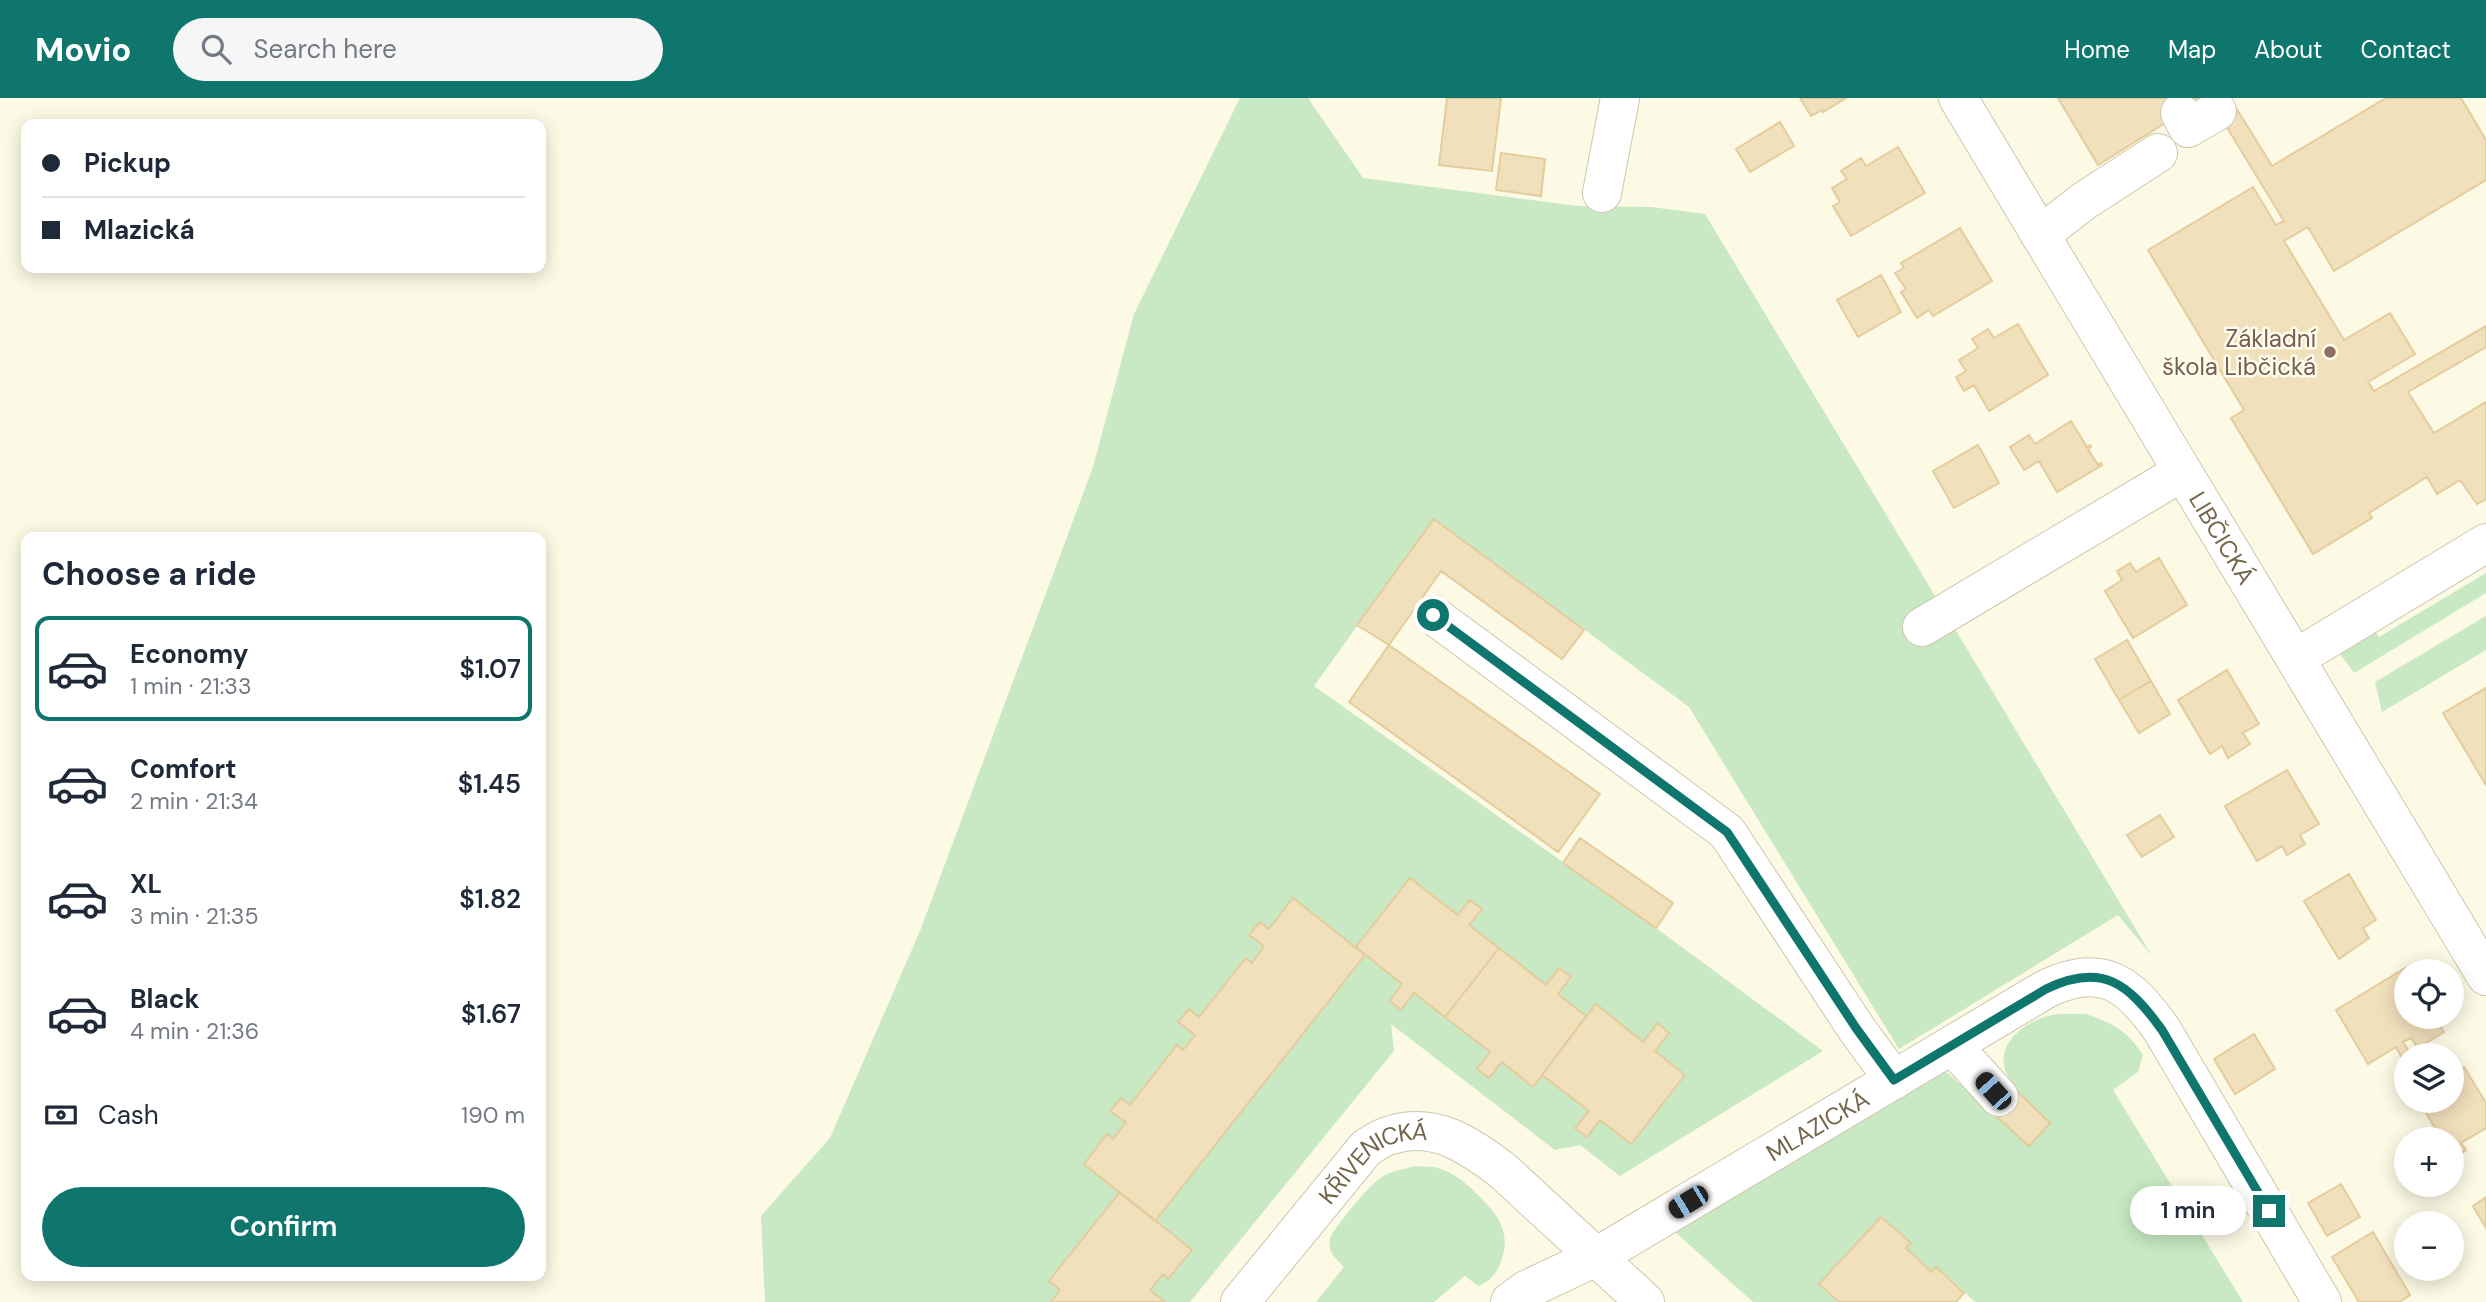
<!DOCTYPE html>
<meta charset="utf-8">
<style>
:root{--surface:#fff;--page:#f6f6f7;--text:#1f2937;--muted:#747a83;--line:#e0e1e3;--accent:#0f766e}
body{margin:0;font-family:"DM Sans",sans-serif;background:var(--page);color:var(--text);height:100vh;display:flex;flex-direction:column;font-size:26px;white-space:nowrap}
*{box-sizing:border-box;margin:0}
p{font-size:23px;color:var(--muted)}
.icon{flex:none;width:38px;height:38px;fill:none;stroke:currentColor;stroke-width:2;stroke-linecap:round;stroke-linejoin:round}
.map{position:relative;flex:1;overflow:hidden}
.panel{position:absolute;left:21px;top:434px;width:525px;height:749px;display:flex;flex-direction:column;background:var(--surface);border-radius:14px;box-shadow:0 4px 18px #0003}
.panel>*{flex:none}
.guide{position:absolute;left:21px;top:21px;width:525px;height:154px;border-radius:14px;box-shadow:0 4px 18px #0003;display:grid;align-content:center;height:154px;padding:0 21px;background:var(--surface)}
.buttons{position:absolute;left:2394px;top:861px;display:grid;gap:14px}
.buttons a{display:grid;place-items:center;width:70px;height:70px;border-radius:50%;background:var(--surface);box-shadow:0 4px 18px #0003;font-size:35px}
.end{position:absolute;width:32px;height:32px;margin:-16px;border:9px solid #0f766e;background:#fff;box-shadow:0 0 0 4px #fff}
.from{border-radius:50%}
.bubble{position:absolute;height:49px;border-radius:24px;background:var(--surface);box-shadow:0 4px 18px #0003;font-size:23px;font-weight:600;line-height:49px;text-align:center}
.car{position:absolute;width:21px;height:42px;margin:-21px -10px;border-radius:9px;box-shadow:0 0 5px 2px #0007;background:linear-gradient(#222 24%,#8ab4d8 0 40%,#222 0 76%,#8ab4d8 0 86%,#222 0)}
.guide b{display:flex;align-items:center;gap:24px;height:66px;font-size:26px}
.guide b+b{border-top:2px solid var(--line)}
.guide i{width:18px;height:18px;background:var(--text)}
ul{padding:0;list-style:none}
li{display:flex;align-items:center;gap:21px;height:105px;margin:0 14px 10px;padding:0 7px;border:4px solid transparent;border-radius:14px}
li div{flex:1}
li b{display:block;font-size:26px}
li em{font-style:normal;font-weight:600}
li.selected{border-color:var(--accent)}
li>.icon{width:63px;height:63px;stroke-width:1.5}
h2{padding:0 21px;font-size:32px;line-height:84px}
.pay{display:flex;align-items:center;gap:18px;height:77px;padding:0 21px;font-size:26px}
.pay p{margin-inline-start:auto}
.action{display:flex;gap:14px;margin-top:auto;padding:14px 21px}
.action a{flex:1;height:80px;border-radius:42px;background:var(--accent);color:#fff;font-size:28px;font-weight:600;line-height:80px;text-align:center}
header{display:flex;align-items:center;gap:42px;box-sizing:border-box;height:98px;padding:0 35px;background:var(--accent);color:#fff}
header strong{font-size:33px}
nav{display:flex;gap:38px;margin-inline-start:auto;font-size:24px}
.search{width:490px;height:63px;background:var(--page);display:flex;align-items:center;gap:18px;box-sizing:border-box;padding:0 24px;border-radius:38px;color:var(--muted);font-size:26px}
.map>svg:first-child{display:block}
.green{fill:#c8e9c3}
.building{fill:#f1e0bc;stroke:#e4cc9d;stroke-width:2}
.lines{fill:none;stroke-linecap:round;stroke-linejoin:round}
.minor-casing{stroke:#cfc6ae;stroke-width:40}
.minor{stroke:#fff;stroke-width:38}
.route{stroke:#0f766e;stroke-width:9}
.education-dot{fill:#8d6e63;stroke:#fffdeb;stroke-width:2.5}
.labels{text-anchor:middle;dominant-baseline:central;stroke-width:5;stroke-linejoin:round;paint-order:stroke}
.education-label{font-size:24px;fill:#785e54;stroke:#fffdeb;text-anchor:end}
.street-label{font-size:24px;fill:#74654a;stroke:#fffdeb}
</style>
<header>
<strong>Movio</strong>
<div class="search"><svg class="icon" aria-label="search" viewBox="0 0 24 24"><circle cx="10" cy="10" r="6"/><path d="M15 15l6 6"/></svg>Search here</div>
<nav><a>Home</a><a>Map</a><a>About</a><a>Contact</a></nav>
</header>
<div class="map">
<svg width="2486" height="1204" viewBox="0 0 2486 1204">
<rect width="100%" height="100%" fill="#fcfae4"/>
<!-- green -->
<path class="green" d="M1240 0H1308L1363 80 1577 108 1651 109 1705 116 2152 858 2118 817 1899 951 1689 609 1434 421 1314 588 1656 830 1823 953 1620 1078 1580 1047 1555 1052 1391 926 1394 953 1190 1204H1165L1150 1192 1163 1176 1169 1181 1192 1152 1155 1123 1365 857 1402 886 1390 903 1401 912 1414 895 1490 954 1477 970 1489 980 1502 964 1533 988 1542 977 1589 1013 1575 1030 1586 1039 1600 1022 1631 1046 1685 977 1655 953 1669 935 1658 925 1643 944 1596 906 1586 918 1558 896 1571 878 1559 870 1546 887 1469 827 1481 811 1470 802 1458 817 1410 780 1356 849 1293 800 1269 831 1259 824 1249 837 1264 848 1252 865 1245 860 1199 919 1189 911 1178 924 1195 937 1183 952 1177 947 1130 1007 1111 1014 1126 1024 1113 1041 1107 1037 1084 1066 1120 1094 1049 1182 1060 1192 1051 1204H765L761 1118 830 1040 920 833 1093 369 1134 216Z
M2486 475V495L2354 575 2319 526 2356 504 2379 539Z
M2486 518V552L2382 614 2375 584Z
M2086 916C2113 926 2127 932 2143 957L2138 974 2113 992 2243 1204H1975L1937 1169 1931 1174 1906 1150 1910 1144 1881 1119 1820 1185 1839 1204H1753L1674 1133 1943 971 2029 1048 2050 1025C2034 1010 2011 993 2005 971 1997 945 2025 924 2048 918 2059 915 2074 916 2086 916Z
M1416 1068C1423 1069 1432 1068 1438 1070 1455 1075 1467 1086 1479 1098 1500 1119 1512 1136 1500 1166 1495 1177 1489 1184 1478 1188L1465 1178 1434 1204H1316L1344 1169C1336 1161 1327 1154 1330 1141 1332 1131 1370 1087 1380 1080 1390 1073 1404 1071 1416 1068Z"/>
<!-- building -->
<path class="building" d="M1447 0H1501L1492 73 1439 67Z
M1800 0H1846L1823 14 1822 12 1811 18Z
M2058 0H2205L2098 67Z
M2209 0H2230L2272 68 2386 0H2461L2486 42V82L2334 173 2308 129 2284 143 2344 242 2390 215 2415 256 2368 284 2374 293 2486 228V249L2408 294 2434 335 2486 304V401L2477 406 2460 382 2437 396 2427 379 2369 415 2372 420 2313 456 2231 320 2244 312 2148 152 2253 89 2276 127 2284 123Z
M1780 24 1794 48 1750 74 1736 51Z
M1898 49 1925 95 1851 138 1833 108 1840 104 1832 90 1847 81 1841 73 1861 60 1866 68Z
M1501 55 1545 61 1541 98 1496 92Z
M1960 130 1992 183 1933 218 1929 212 1917 220 1901 194 1906 191 1895 175 1904 170 1901 165Z
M1881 177 1901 214 1858 239 1837 202Z
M2018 226 2048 277 1989 313 1974 287 1964 293 1956 279 1966 273 1959 262 1978 250 1972 241 1988 231 1994 240Z
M2071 323 2087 349 2090 347 2091 349 2088 351 2098 367 2101 365 2102 367 2057 394 2039 363 2024 372 2010 349 2029 337 2035 346Z
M1978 347 1999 385 1954 410 1933 373Z
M1434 421 1584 532 1562 561 1441 473 1389 547 1357 527Z
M2159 460 2187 507 2133 540 2105 493 2122 482 2117 473 2130 465 2136 474Z
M2127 542 2151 583 2119 602 2095 561Z
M1389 547 1600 696 1558 754 1349 604Z
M2227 572 2259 626 2243 635 2250 646 2228 660 2222 648 2210 656 2178 602Z
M2151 583 2170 616 2139 635 2119 602Z
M2486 590V687L2443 615Z
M2287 672 2319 726 2300 737 2305 746 2287 757 2282 748 2257 763 2225 708Z
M2160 717 2174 739 2142 759 2127 737Z
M1580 740 1673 805 1656 830 1563 765Z
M2349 776 2376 822 2363 830 2369 840 2339 861 2304 803Z
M1410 780 1458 817 1470 802 1482 811 1469 827 1499 850 1445 919 1414 895 1401 912 1390 903 1402 886 1356 849Z
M1293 800 1365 857 1155 1123 1084 1066 1107 1036 1113 1041 1126 1024 1110 1013 1121 1000 1130 1007 1177 947 1183 952 1195 937 1178 924 1189 911 1199 919 1246 860 1252 865 1264 848 1249 837 1260 824 1269 831Z
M1499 850 1546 887 1559 870 1571 879 1558 896 1586 918 1533 989 1502 964 1489 980 1477 971 1490 954 1445 919Z
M2405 870 2407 873 2406 919H2435L2444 934 2418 950 2411 940 2403 944 2410 955 2402 960 2396 949 2368 966 2336 912Z
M1596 906 1643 944 1658 925 1669 935 1655 953 1685 977 1631 1046 1600 1022 1587 1039 1575 1030 1589 1013 1542 977Z
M2254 936 2275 971 2235 996 2214 961Z
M2464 969 2486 1005V1030L2461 1045 2466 1052 2452 1063V1041L2424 1040 2436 1032 2419 1003H2452V976Z
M2018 994 2050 1025 2029 1048 1996 1018Z
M2341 1086 2360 1119 2327 1138 2308 1105Z
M1120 1094 1192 1152 1168 1181 1163 1176 1150 1192 1165 1204H1051L1060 1192 1049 1183Z
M2486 1099V1130L2473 1108Z
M1881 1119 1911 1145 1906 1150 1931 1174 1936 1169 1964 1195 1956 1204H1839L1819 1186Z
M2373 1134 2410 1197 2400 1204H2359L2332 1159Z"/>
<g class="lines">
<defs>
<g id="minor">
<path id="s1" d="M1958 0 2486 878"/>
<path d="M2180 15 2188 30 2217 13"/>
<path d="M1602 95 1620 0"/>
<path d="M2040 137 2084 103 2158 55"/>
<path d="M1433 517 1727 734 1856 930 1894 982"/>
<path d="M1922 529 2182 374"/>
<path d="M2296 560 2486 445"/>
<path d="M1952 947 1999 999"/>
<path id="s2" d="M1240 1204 1366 1050C1374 1045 1382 1039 1391 1037 1434 1023 1469 1047 1502 1072L1645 1204"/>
<path id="s3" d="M1510 1204 1526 1192 1596 1159 2046 891C2102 864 2129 885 2162 932L2322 1204"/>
</g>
</defs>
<!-- minor casing -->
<use href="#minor" class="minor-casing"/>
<!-- minor -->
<use href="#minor" class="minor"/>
</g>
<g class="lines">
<!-- route -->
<path class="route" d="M1433 517 1727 734 1856 930 1894 982 2046 891C2102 864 2128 885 2162 932L2269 1113"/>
</g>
<!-- markers -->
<circle class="education-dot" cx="2330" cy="254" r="7"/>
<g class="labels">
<!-- education labels -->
<g class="education-label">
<text x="2316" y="240">Základní<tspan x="2316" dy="28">škola Libčická</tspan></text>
</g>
<!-- street labels -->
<g class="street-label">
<text stroke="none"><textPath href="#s1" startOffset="513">LIBČICKÁ</textPath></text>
<text stroke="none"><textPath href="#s3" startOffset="355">MLAZICKÁ</textPath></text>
<text stroke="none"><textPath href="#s2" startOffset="198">KŘIVENICKÁ</textPath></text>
</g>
</g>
</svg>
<div class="buttons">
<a><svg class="icon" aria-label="locate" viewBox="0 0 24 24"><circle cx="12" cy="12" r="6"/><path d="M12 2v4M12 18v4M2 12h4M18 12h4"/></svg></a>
<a><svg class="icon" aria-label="layers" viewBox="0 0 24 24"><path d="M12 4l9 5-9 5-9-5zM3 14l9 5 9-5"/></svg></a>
<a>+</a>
<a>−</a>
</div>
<i class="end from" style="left:1433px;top:517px"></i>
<i class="end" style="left:2269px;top:1113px"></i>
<div class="bubble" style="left:2130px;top:1088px;width:116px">1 min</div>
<i class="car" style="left:1993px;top:993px;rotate:318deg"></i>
<i class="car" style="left:1688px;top:1104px;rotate:239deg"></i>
<div class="guide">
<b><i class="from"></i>Pickup</b>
<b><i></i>Mlazická</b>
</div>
<section class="panel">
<h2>Choose a ride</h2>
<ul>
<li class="selected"><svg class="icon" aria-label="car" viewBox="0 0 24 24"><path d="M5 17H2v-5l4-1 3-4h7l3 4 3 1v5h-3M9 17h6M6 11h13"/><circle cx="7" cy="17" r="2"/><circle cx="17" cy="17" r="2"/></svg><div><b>Economy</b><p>1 min · 21:33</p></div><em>$1.07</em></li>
<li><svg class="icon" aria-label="car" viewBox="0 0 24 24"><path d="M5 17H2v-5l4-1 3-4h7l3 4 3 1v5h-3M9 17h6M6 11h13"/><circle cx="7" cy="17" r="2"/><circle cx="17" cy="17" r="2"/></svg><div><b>Comfort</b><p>2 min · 21:34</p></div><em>$1.45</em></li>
<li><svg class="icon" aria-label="car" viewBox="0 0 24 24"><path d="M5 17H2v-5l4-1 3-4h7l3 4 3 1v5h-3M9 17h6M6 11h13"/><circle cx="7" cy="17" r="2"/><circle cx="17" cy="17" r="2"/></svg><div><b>XL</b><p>3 min · 21:35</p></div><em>$1.82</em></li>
<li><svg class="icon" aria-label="car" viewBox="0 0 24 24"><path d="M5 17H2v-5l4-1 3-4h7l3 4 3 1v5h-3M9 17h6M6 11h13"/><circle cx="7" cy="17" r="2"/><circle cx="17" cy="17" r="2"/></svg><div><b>Black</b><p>4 min · 21:36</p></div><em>$1.67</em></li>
</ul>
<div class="pay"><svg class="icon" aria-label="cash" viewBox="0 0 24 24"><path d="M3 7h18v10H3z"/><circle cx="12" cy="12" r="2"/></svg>Cash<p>190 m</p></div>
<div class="action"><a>Confirm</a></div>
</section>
</div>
